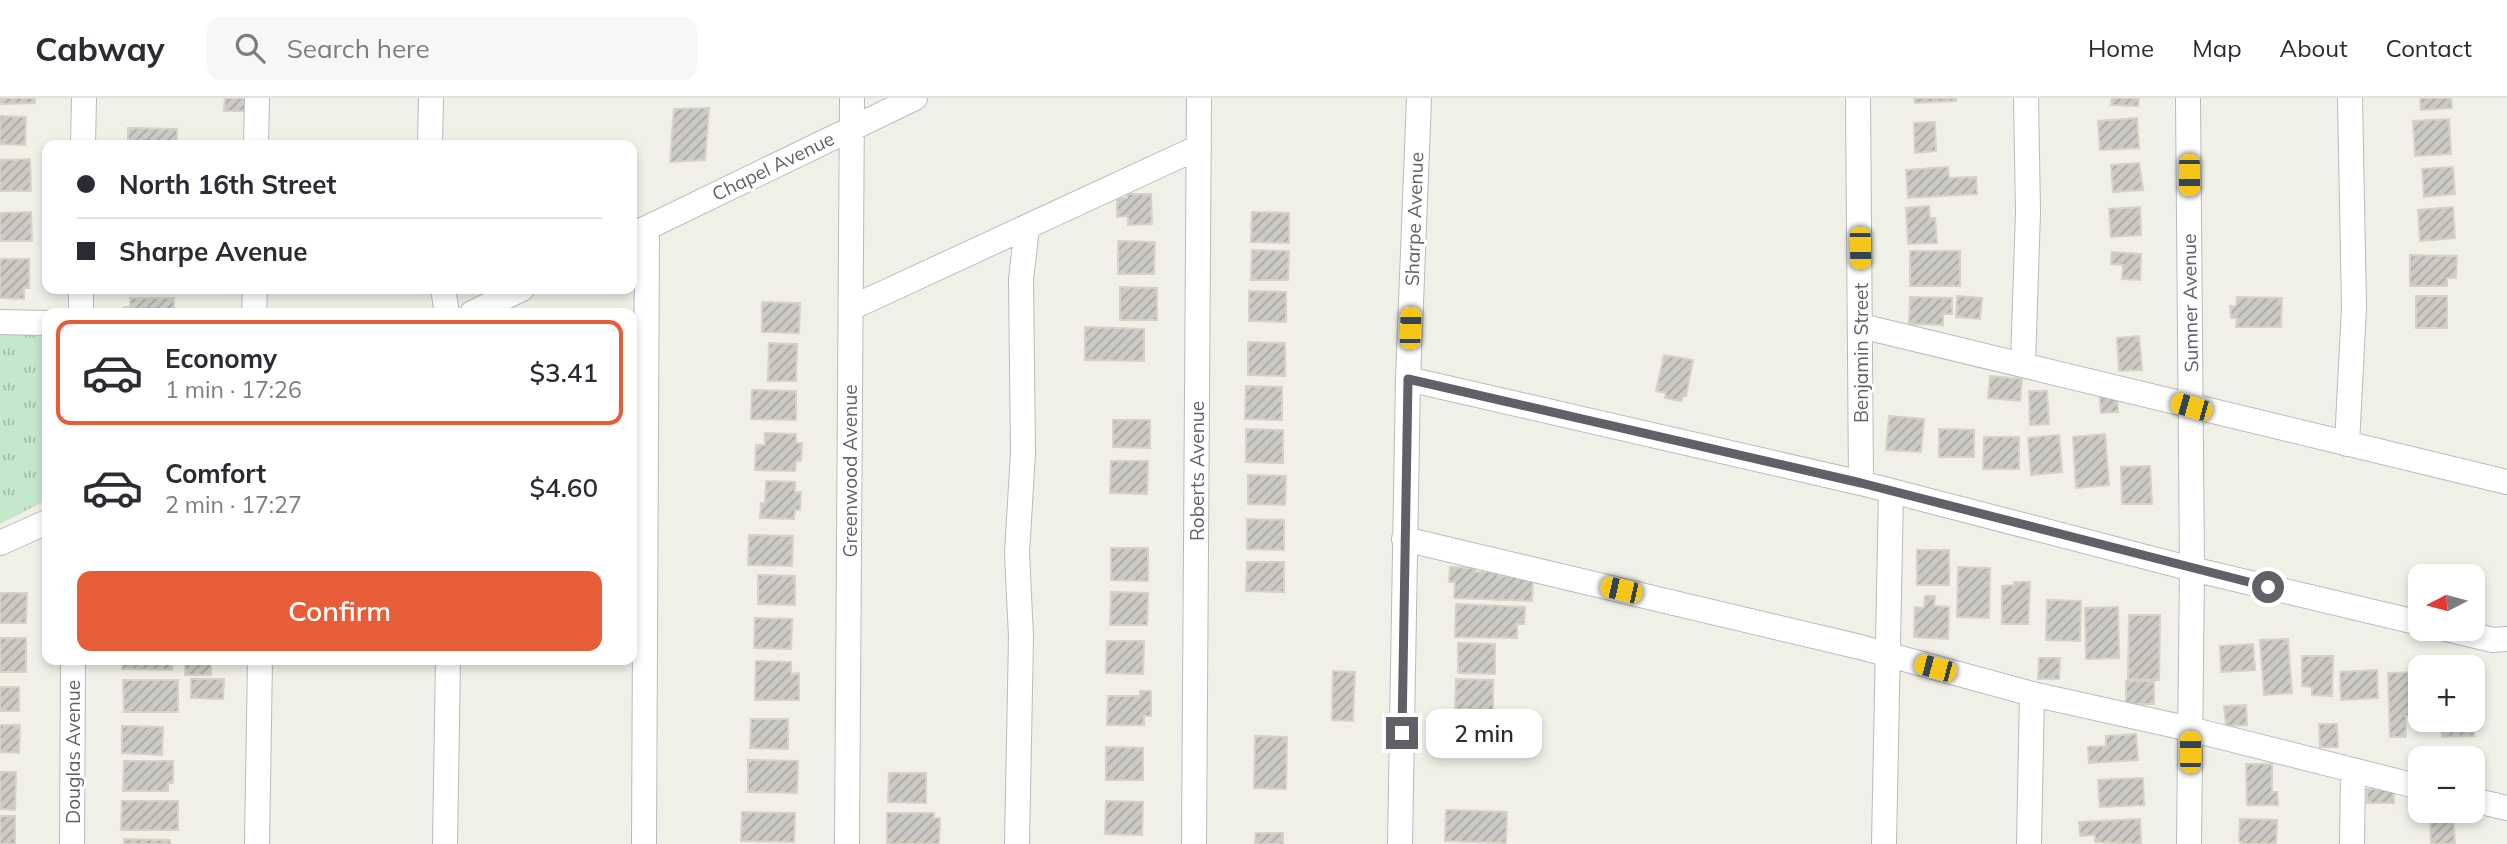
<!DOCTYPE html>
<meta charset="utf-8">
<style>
:root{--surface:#fff;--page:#f7f7f7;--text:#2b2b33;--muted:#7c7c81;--line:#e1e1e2;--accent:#e75d37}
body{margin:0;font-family:Mulish,sans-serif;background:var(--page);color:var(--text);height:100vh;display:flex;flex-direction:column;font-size:26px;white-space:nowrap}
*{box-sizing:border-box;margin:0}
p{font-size:23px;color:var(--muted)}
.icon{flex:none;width:38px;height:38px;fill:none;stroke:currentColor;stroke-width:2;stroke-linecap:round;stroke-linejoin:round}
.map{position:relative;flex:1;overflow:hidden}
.details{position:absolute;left:42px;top:210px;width:595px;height:357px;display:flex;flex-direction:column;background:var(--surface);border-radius:14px;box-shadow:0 4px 10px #0003}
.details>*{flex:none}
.guide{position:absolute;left:42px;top:42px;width:595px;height:154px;border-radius:14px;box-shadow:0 4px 10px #0003;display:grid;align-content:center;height:154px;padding:0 35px;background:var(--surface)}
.needle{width:46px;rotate:264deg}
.tools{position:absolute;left:2408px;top:466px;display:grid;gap:14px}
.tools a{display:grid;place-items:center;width:77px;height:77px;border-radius:14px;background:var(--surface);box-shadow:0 4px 10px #0003;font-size:35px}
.end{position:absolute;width:32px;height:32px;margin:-16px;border:9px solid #5f6167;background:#fff;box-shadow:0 0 0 4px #fff}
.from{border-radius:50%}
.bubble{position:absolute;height:49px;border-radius:14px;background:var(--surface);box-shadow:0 4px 10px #0003;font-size:23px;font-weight:600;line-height:49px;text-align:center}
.car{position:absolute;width:21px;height:42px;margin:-21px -10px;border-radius:9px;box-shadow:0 0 5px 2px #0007;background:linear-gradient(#f5c518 24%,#345 0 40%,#f5c518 0 76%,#345 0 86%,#f5c518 0)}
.guide b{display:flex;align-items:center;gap:24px;height:66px;font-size:26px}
.guide b+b{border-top:2px solid var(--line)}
.guide i{width:18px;height:18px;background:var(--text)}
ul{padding:12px 0 0;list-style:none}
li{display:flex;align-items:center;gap:21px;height:105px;margin:0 14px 10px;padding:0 21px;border:4px solid transparent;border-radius:14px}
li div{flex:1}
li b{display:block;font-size:26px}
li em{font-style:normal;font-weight:600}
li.selected{border-color:var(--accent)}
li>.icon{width:63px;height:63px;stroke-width:1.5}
.button{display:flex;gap:14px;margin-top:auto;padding:14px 35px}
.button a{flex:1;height:80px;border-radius:14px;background:var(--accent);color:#fff;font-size:28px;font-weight:600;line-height:80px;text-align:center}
header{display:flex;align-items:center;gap:42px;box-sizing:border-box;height:98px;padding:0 35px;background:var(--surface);border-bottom:2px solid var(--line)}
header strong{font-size:33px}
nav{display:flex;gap:38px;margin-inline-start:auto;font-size:24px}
.search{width:490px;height:63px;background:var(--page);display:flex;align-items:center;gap:18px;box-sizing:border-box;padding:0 24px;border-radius:14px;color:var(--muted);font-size:26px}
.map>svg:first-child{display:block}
.grass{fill:url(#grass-tufts)}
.building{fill:url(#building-hatch);stroke:#d5d3c6;stroke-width:2}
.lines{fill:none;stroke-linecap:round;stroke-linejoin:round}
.minor-casing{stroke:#b9bbc0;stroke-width:26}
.minor{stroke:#fff;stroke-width:24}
.route{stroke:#5f6167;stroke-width:9}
.labels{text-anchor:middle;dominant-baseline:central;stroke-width:6;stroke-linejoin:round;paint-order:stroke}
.street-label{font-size:19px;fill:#5f6167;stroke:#fff}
</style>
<header>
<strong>Cabway</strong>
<div class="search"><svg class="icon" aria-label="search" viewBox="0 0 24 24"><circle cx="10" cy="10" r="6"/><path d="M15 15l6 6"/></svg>Search here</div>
<nav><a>Home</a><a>Map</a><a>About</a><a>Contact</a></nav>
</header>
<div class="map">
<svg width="2507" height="746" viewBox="0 0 2507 746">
<defs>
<pattern id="grass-tufts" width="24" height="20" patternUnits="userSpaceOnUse" patternTransform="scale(1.75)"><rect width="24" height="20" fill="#c5e7ca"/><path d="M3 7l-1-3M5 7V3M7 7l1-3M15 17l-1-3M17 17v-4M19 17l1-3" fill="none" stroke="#a3bfa8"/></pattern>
<pattern id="building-hatch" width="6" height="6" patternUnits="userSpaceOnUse" patternTransform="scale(1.75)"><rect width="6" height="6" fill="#cccac4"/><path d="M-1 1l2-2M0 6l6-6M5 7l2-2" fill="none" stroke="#a9a7a3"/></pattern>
</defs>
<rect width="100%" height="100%" fill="#f0f0e7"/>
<!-- grass -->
<path class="grass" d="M0 233 47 234V402L0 426Z"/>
<!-- building -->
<path class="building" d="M0 0H35V5L0 6Z
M225 0H249L248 13H224Z
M1914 0H1956V3L1915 5Z
M2112 0H2139L2138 8 2111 7Z
M2420 0H2451L2452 10 2421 12Z
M709 10 705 62 670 64 674 11Z
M0 18 26 19 25 47 0 46Z
M2137 20 2139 50 2100 52 2098 23Z
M2449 21 2451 56 2415 58 2413 23Z
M1935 24 1936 53 1915 55 1914 25Z
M128 30 177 31V47H128Z
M30 61 31 93H0V62Z
M2139 65 2143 92 2113 94 2111 67Z
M1948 69 1949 80 1976 79 1977 96 1908 100 1906 72Z
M2453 69 2455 96 2424 99 2422 71Z
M1127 96H1151L1152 126 1128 127V118L1117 119V100H1127Z
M1929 108 1930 120H1935L1937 145 1908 146 1906 110Z
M2140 109 2141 137 2111 139 2109 111Z
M2453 109 2455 140 2420 143 2418 112Z
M31 114 32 143H0V115Z
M1252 114 1289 115V145L1251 144Z
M1118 143 1155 144 1154 176H1118Z
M1252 152 1289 153 1288 182H1251Z
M1910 153H1960V188H1910Z
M2112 154 2141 156 2140 182 2122 181 2123 167 2111 166Z
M2410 157 2457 158 2456 180H2447V188H2410Z
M0 161H29V190H24V201L0 200Z
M1120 189 1157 190V222H1120Z
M1249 193 1286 194V224L1249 223Z
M1957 198 1982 200 1980 221 1956 219Z
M2416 198H2447V230H2416Z
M1910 199 1952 200V216H1943V227L1909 226Z
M2237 199 2282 200 2281 229H2236L2237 220H2231L2230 208H2236Z
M130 200H174V213H180V215H124V209H130Z
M762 204 800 205 799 235 762 234Z
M1085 229 1144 231V263L1085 262Z
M2139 238 2142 272 2119 273 2117 240Z
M1248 244 1285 245V278L1248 277Z
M769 245 797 246 796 283H768Z
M1664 257 1693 262 1686 298H1683L1681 303 1665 300 1666 295 1656 293Z
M1990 278 2022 281 2020 303 1988 300Z
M1246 288 1282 289V322L1245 321Z
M752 292 796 293V322L751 321Z
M2029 293H2047L2049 326 2030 327Z
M2117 294 2118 314 2101 315 2099 295Z
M1889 318 1924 321 1921 354 1886 352Z
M1113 322H1150V350L1113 349Z
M1246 331 1283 332V365L1246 364Z
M1939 331 1974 332V359H1939Z
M765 335 796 336V345H802L801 363H796L795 373 755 372 756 347H765Z
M2105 336 2109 387 2076 390 2073 339Z
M2059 337 2062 374 2031 377 2028 340Z
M1984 339H2019V371H1983Z
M1111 363H1148L1147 396 1110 395Z
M2150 368 2152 406H2122L2121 369Z
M1248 377 1286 378 1285 407 1248 406Z
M766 383 795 384V394H801L800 412H795L794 421 760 420 761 405H765Z
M1247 421 1284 422V452L1247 451Z
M749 437 793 438 792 468 748 467Z
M1111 450H1148V483L1111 482Z
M1917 452H1949V487H1917Z
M1247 464H1284V494L1246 493Z
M1450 469 1475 470V474H1498V478L1533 479 1532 503 1454 500 1455 484H1449Z
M1958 469 1990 470 1989 520 1957 519Z
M758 477 795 478V507L758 506Z
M2014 484H2030L2028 526H2002V488L2014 487Z
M1111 494 1148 495 1147 527H1110Z
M0 495H27L26 525H0Z
M1925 498H1935L1934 508 1949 509 1948 541 1914 539 1915 509 1924 510Z
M2047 502 2081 503 2080 543 2046 542Z
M1456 506 1525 509 1524 526H1517V540L1455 539Z
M2118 509 2119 560 2086 561 2085 510Z
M2129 517H2160L2159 582 2128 581Z
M755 520 792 521 791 551 754 550Z
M0 540H26V574H0Z
M2288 541 2292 595 2264 597 2260 542Z
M1107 543H1144L1143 576 1106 575Z
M1458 545 1495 546V576L1458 575Z
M2253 546 2255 572 2221 574 2220 548Z
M2302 558H2333L2332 598 2312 597V589L2302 588Z
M2039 560H2060L2059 581H2038Z
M123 562H172V572L122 571Z
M211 562V577H185V563Z
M756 563 791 564V576L799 575V602H755Z
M2377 572 2378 600 2341 602 2340 574Z
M1333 573 1355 574 1353 623 1332 622Z
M2417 574 2418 618H2406V639H2390L2388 575Z
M191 581H224L223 601 191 600Z
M1456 581 1493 582V612L1455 611Z
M123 582H178V614H124Z
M2473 582 2474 638 2442 639 2441 621H2473Z
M2126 583H2154V606H2126Z
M0 589H19V613H0Z
M1140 593H1151V618H1144V627H1107L1108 598H1140Z
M2246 607 2247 627 2226 628 2224 608Z
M1453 618H1491L1490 648 1453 647Z
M751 621H788V651L750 650Z
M2319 626H2337L2338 649H2320Z
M0 627H20L19 655 0 654Z
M122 628 163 629 162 657 122 655Z
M2136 636 2138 662 2089 665 2088 649 2106 648V638Z
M1255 638 1287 639 1286 691 1254 690Z
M1106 649 1143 650V682H1106Z
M748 662 798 663 797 695 748 694Z
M124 663H173V685H168V693H123Z
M2246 666H2272V694H2277L2278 707H2247Z
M0 674H16L15 712 0 711Z
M889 675H926V705L888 704Z
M2143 680 2144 707 2100 709 2098 682Z
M2367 691H2394V705H2367Z
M122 703H178V732H121Z
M1106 703 1143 704 1142 737 1105 736Z
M1446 712 1507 714 1506 745 1445 743Z
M742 714 795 715 794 744 741 743Z
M2453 714 2455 746H2431L2430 715Z
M887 715H934V720H940L939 746H887Z
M0 718H15V746H0Z
M2140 721 2141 746 2095 744V737L2080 738 2079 724Z
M2240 721 2277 722 2276 746H2243L2239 743Z
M1256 735H1283V746H1255Z
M124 741 170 742V746H124Z"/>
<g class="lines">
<defs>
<path id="minor" d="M1858 0 1861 385
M2188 0 2192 471 2189 746
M83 47 84 0
M256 47 257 0
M430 47 431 0
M632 137 915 0
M443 191 447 215
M851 210 1199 49
M81 215V191
M254 215 255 191
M472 215 522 191
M0 224 47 225
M1861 228 2507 384
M2023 265 2028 114 2026 0
M1408 281 1861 385 2192 471 2420 525
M2347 346 2354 209 2350 0
M1404 441 1860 549 2032 596 2190 631 2420 689
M0 445 47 424
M2442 530 2493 542 2507 541
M2473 702 2507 710
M72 746 73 562
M257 746 260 562
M445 746 448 562
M644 746 647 130
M847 746 852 0
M1017 746 1021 539 1017 455 1023 355 1021 181 1027 130
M1194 746 1199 0
M1400 746 1408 281 1419 0
M1884 746 1891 394
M2029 746 2032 596
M2352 746 2353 673"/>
</defs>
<!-- minor casing -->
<use href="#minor" class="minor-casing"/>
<!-- minor -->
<use href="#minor" class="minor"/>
</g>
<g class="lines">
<!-- route -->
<path class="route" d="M1402 635 1408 281 1861 385 2268 489"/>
</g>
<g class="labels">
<!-- street labels -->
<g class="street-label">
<text transform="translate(773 68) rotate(-26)">Chapel Avenue</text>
<text transform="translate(1414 121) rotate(-88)">Sharpe Avenue</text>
<text transform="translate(2190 205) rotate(-91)">Sumner Avenue</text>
<text transform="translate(1861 255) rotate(-90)">Benjamin Street</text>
<text transform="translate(850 373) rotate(-90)">Greenwood Avenue</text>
<text transform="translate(1197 373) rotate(-90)">Roberts Avenue</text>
<text transform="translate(73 654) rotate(-90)">Douglas Avenue</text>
</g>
</g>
</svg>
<div class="tools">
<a><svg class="needle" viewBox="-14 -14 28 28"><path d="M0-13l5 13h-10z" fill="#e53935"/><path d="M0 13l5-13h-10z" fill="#7c7c81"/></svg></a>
<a>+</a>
<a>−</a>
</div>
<i class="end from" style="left:2268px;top:489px"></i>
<i class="end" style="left:1402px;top:635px"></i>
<div class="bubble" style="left:1426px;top:611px;width:116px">2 min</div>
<i class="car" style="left:2189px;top:77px;rotate:180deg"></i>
<i class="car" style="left:1860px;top:150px;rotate:179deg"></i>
<i class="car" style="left:1410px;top:230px;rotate:2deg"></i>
<i class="car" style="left:2191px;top:309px;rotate:286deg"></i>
<i class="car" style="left:1621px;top:492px;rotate:283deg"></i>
<i class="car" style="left:1935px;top:570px;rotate:285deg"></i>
<i class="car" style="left:2190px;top:654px;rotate:0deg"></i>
<div class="guide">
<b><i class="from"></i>North 16th Street</b>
<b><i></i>Sharpe Avenue</b>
</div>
<section class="details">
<ul>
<li class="selected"><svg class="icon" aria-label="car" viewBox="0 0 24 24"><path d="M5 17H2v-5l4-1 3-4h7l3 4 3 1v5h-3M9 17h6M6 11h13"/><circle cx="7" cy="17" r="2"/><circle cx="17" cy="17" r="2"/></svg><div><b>Economy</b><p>1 min · 17:26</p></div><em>$3.41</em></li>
<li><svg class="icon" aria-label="car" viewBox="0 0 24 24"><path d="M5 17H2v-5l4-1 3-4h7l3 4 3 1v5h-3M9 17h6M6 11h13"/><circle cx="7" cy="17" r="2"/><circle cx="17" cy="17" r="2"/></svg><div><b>Comfort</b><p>2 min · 17:27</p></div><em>$4.60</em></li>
</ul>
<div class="button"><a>Confirm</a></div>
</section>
</div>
